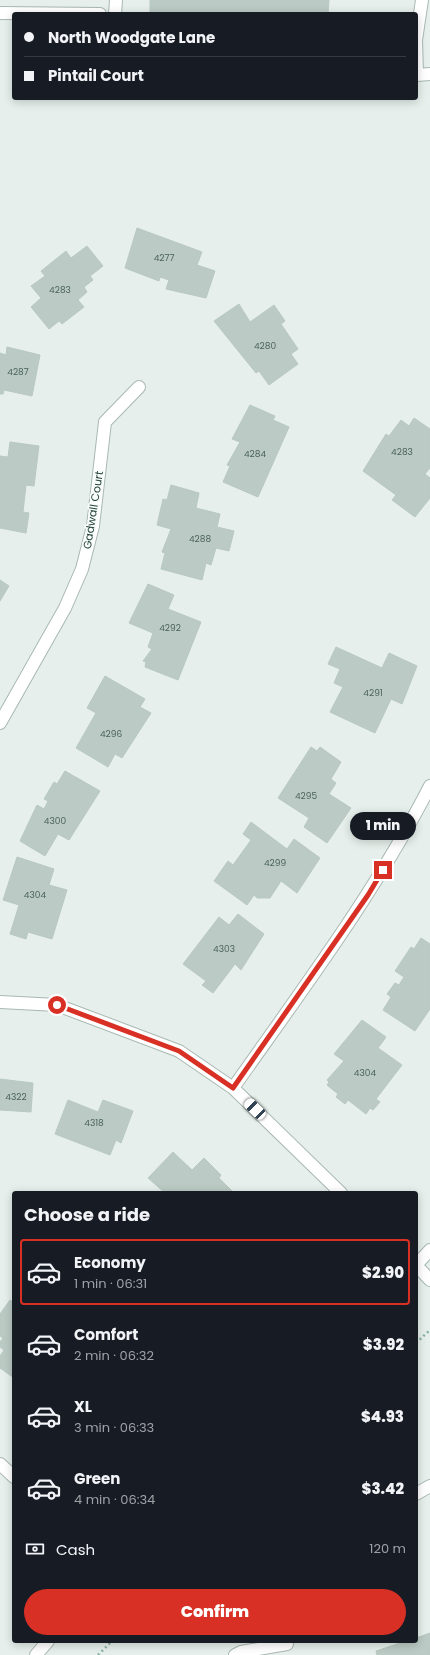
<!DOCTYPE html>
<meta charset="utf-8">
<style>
:root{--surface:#171b24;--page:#242831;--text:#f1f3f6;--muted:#9ea1a6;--line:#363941;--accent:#d93025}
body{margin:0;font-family:Poppins,sans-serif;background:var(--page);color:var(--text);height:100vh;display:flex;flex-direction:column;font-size:15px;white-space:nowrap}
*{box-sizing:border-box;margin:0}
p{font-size:13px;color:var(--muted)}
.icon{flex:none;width:22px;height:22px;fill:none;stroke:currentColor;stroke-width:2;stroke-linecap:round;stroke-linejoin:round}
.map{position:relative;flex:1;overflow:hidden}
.panel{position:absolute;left:12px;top:1191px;width:406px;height:452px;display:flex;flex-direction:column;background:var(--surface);border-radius:4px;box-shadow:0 2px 10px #0003}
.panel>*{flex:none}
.top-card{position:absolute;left:12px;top:12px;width:406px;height:88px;border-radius:4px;box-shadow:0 2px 10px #0003;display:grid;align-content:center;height:88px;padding:0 12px;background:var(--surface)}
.end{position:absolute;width:18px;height:18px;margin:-9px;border:5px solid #d93025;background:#fff;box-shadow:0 0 0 2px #fff}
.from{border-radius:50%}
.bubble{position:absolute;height:28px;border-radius:14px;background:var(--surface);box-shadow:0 2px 10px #0003;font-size:13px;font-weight:800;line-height:28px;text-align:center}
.car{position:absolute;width:12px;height:24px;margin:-12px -6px;border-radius:5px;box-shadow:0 0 3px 1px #0007;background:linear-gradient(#fff 24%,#345 0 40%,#fff 0 76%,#345 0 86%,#fff 0)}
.top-card b{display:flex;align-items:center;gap:14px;height:38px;font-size:15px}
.top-card b+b{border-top:1px solid var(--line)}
.top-card i{width:10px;height:10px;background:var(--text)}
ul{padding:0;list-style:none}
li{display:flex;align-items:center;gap:12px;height:66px;margin:0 8px 6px;padding:0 4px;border:2px solid transparent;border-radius:4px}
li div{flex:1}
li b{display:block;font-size:15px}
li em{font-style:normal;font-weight:800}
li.active{border-color:var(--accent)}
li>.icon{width:36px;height:36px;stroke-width:1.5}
h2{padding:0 12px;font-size:18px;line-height:48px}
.pay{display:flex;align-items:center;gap:10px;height:44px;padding:0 12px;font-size:15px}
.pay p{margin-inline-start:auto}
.action{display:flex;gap:8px;margin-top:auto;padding:8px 12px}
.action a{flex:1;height:46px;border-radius:24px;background:var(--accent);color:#fff;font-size:16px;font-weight:800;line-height:46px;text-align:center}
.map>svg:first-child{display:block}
.building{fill:#bbcac4;stroke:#b8c9c2}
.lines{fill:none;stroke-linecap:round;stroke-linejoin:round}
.service-casing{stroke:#a8b8b2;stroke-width:14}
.minor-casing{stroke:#a8b8b2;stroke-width:14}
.tertiary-casing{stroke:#a8b8b2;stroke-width:14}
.path{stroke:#86b3a5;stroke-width:2.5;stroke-dasharray:2 3;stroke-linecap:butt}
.service{stroke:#fff;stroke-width:12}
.minor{stroke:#fff;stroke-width:12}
.tertiary{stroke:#fff;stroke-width:12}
.route{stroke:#d93025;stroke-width:5}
.labels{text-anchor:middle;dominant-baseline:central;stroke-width:3.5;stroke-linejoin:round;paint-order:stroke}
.number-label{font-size:9px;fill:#4a645c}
.street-label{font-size:11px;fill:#24423a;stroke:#f7fbf9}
</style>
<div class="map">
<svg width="430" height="1655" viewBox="0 0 430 1655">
<rect width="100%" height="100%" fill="#e6efeb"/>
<!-- building -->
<path class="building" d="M150 0H329L328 14H150Z
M137 228 202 252 197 265 215 271 206 298 166 289 169 280 160 277 159 281 125 268Z
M87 246 103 266 90 276 93 280 84 287 87 292 78 300 84 307 62 324 59 321 49 329 31 307 41 298 31 286 45 276 41 271 66 251 71 258Z
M239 304 250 322 274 305 285 321 281 324 298 349 291 354 298 364 269 385 259 371 256 373 214 321Z
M7 347 40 355 32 396 4 390 3 394H0V353L6 355Z
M250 405 275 416 273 420 289 427 258 497 223 482 230 466 227 465 240 442 232 439Z
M414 418 430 429V468L425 474 430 478V498L415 517 392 500 396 495 363 471 386 434 389 436 401 420 409 426Z
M10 442 39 446 34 486 26 485 23 512 29 513 26 533 0 528V456L8 457Z
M171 485 199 493 196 508 220 514 217 527 234 531 229 551 216 548 211 565 206 563 202 580 161 569 165 553 162 552 171 529 157 525 163 499 167 500Z
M0 580 9 586 0 601Z
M148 584 174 595 168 609 201 622 178 680 145 667 146 662 143 661 152 649 148 647 153 633 129 623Z
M336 647 382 668 389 653 417 666 402 704 391 699 375 733 330 712 343 687 334 683 340 669 328 664Z
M105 676 145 699 140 707 151 713 122 758 115 754 108 767 76 748 96 713 87 708Z
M311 747 317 751 320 747 341 762 331 779 336 783 329 794 351 808 327 843 304 827 309 818 278 798Z
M65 771 100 791 69 840 58 834 45 856 20 841 37 805 44 809 48 801 44 799 54 782 57 784Z
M251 822 287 849 294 839 320 858 297 893 281 881 270 898H257L254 895 247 905 214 881 228 861 233 865 251 840 243 834Z
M17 857 54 869 49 885 67 890 52 939 28 932 26 939 10 934 19 905 3 900Z
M238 914 264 934 241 970 235 964 213 993 202 985 206 981 183 964 219 917 229 925Z
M421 938 430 944V1009L415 1031 383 1010 391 997 387 994 395 983 399 985 404 977 395 971 411 947 414 949Z
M362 1020 386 1037 378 1048 402 1065 376 1099 380 1102 373 1110 370 1108 366 1114 348 1100 345 1104 336 1097 338 1094 327 1085 329 1082 327 1080 344 1061 334 1054Z
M0 1079 33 1083 31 1112 0 1110Z
M68 1100 98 1112 103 1100 133 1111 121 1143 116 1140 110 1155 55 1134Z
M173 1152 192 1170 204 1158 221 1175 219 1178 232 1191 230 1193H165L148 1178Z
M10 1300 14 1303V1378L0 1368V1356L4 1350 0 1347V1342L3 1338 0 1336V1314Z
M430 1633V1655H377L376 1651 406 1641H416V1638Z"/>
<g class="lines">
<defs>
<path id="service" d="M422 0 416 40 417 75 430 74
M0 13 100 14
M115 14 116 0
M416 1494 430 1486
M235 1655 241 1652 287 1644"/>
<path id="minor" d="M0 723 65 608 82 569 93 526 105 422 139 387
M0 1002 57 1005 179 1051 233 1088 341 1193
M233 1088C302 990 375 893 430 786
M416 1265 430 1280
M0 1464 14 1477"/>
<path id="tertiary" d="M416 1265 430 1250
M36 1655 48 1641"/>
</defs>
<!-- service casing -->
<use href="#service" class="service-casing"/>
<!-- minor casing -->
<use href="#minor" class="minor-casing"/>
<!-- tertiary casing -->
<use href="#tertiary" class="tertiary-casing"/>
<!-- path -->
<path class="path" d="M416 1343 430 1330
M98 1655 112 1641"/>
<!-- service -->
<use href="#service" class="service"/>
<!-- minor -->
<use href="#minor" class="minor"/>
<!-- tertiary -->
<use href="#tertiary" class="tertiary"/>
</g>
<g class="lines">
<!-- route -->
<path class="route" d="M57 1005 179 1051 233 1088 368 895 383 870"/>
</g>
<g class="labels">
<!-- number labels -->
<g class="number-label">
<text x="164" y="258">4277</text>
<text x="60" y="290">4283</text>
<text x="265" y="346">4280</text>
<text x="18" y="372">4287</text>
<text x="402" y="452">4283</text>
<text x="255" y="454">4284</text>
<text x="200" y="539">4288</text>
<text x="170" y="628">4292</text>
<text x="373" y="693">4291</text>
<text x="111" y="734">4296</text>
<text x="306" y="796">4295</text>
<text x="55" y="821">4300</text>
<text x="275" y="863">4299</text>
<text x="35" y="895">4304</text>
<text x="224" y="949">4303</text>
<text x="365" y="1073">4304</text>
<text x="16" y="1097">4322</text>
<text x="94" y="1123">4318</text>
</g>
<!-- street labels -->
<g class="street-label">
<text transform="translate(93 510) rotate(-81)">Gadwall Court</text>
</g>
</g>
</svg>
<i class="end from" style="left:57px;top:1005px"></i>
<i class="end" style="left:383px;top:870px"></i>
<div class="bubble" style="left:350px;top:812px;width:66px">1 min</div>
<i class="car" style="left:255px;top:1109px;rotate:314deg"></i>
<div class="top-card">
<b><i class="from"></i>North Woodgate Lane</b>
<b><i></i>Pintail Court</b>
</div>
<section class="panel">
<h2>Choose a ride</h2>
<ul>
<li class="active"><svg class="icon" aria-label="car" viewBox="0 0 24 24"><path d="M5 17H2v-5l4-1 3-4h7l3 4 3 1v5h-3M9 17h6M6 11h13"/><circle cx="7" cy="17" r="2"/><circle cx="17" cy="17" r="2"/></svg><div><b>Economy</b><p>1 min · 06:31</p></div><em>$2.90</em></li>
<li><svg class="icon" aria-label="car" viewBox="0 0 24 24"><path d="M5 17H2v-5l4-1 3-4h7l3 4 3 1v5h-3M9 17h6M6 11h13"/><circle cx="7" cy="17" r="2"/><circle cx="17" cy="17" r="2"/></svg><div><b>Comfort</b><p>2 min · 06:32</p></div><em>$3.92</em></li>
<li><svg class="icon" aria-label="car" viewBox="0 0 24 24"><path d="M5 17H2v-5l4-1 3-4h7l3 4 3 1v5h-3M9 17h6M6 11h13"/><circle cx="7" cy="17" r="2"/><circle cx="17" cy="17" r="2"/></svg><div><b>XL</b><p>3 min · 06:33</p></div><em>$4.93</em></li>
<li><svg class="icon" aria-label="car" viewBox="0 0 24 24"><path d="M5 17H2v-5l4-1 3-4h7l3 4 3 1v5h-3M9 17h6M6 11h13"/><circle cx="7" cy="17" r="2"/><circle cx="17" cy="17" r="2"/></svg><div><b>Green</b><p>4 min · 06:34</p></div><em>$3.42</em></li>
</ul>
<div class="pay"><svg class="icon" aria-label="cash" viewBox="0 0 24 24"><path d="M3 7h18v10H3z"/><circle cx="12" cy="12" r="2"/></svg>Cash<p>120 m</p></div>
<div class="action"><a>Confirm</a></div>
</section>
</div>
